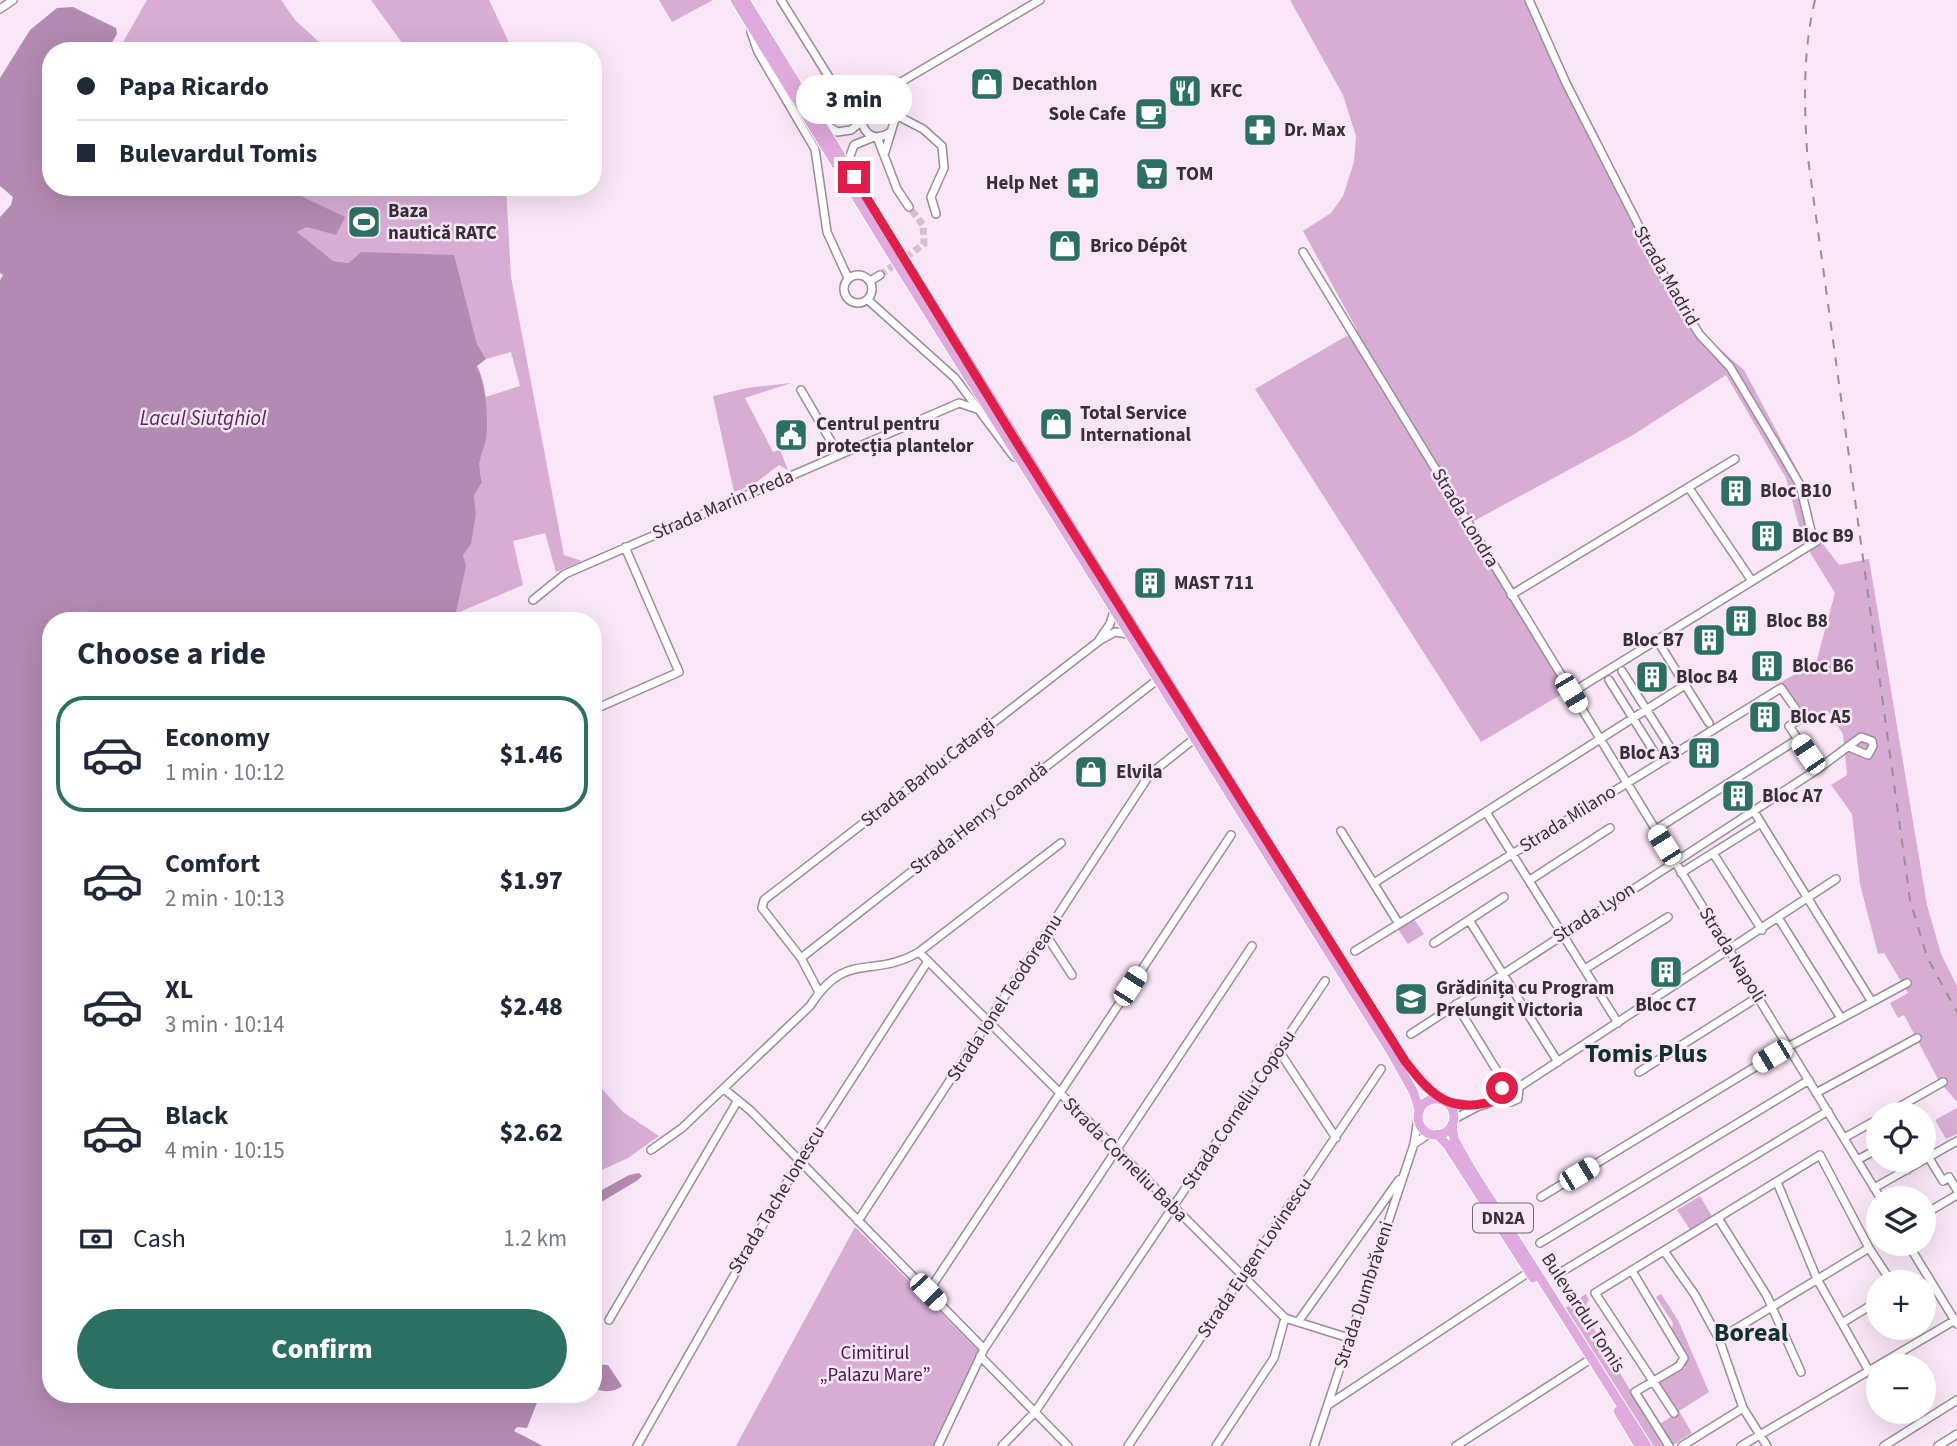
<!DOCTYPE html>
<meta charset="utf-8">
<style>
:root{--surface:#fff;--page:#f6f6f7;--text:#1f2937;--muted:#747a83;--line:#e0e1e3;--accent:#2b7063}
body{margin:0;font-family:"Source Sans 3",sans-serif;background:var(--page);color:var(--text);height:100vh;display:flex;flex-direction:column;font-size:26px;white-space:nowrap}
*{box-sizing:border-box;margin:0}
p{font-size:23px;color:var(--muted)}
.icon{flex:none;width:38px;height:38px;fill:none;stroke:currentColor;stroke-width:2;stroke-linecap:round;stroke-linejoin:round}
.map{position:relative;flex:1;overflow:hidden}
.side{position:absolute;left:42px;top:612px;width:560px;height:791px;display:flex;flex-direction:column;background:var(--surface);border-radius:28px;box-shadow:0 7px 28px #0002}
.side>*{flex:none}
.top-card{position:absolute;left:42px;top:42px;width:560px;height:154px;border-radius:28px;box-shadow:0 7px 28px #0002;display:grid;align-content:center;height:154px;padding:0 35px;background:var(--surface)}
.fabs{position:absolute;left:1866px;top:1102px;display:grid;gap:14px}
.fabs a{display:grid;place-items:center;width:70px;height:70px;border-radius:50%;background:var(--surface);box-shadow:0 7px 28px #0002;font-size:35px}
.end{position:absolute;width:32px;height:32px;margin:-16px;border:9px solid #e11d48;background:#fff;box-shadow:0 0 0 4px #fff}
.from{border-radius:50%}
.bubble{position:absolute;height:49px;border-radius:24px;background:var(--surface);box-shadow:0 7px 28px #0002;font-size:23px;font-weight:800;line-height:49px;text-align:center}
.car{position:absolute;width:21px;height:42px;margin:-21px -10px;border-radius:9px;box-shadow:0 0 5px 2px #0007;background:linear-gradient(#fff 24%,#345 0 40%,#fff 0 76%,#345 0 86%,#fff 0)}
.top-card b{display:flex;align-items:center;gap:24px;height:66px;font-size:26px}
.top-card b+b{border-top:2px solid var(--line)}
.top-card i{width:18px;height:18px;background:var(--text)}
ul{padding:0;list-style:none}
li{display:flex;align-items:center;gap:21px;height:116px;margin:0 14px 10px;padding:0 21px;border:4px solid transparent;border-radius:28px}
li div{flex:1}
li b{display:block;font-size:26px}
li em{font-style:normal;font-weight:800}
li.selected{border-color:var(--accent)}
li>.icon{width:63px;height:63px;stroke-width:1.5}
h2{padding:0 35px;font-size:32px;line-height:84px}
.pay{display:flex;align-items:center;gap:18px;height:77px;padding:0 35px;font-size:26px}
.pay p{margin-inline-start:auto}
.cta{display:flex;gap:14px;margin-top:auto;padding:14px 35px}
.cta a{flex:1;height:80px;border-radius:42px;background:var(--accent);color:#fff;font-size:28px;font-weight:800;line-height:80px;text-align:center}
.map>svg:first-child{display:block}
.green{fill:#d7add4}
.water{fill:#b38ab1}
.lines{fill:none;stroke-linecap:round;stroke-linejoin:round}
.minor-tunnel{stroke:#d2c2d0;stroke-width:7;stroke-dasharray:7 3.5;stroke-linecap:butt}
.minor-casing{stroke:#9c8b9b;stroke-width:10}
.major-casing{stroke:#fff;stroke-width:11}
.minor{stroke:#fff;stroke-width:7}
.major{stroke:#dfaadd;stroke-width:9}
.rail{stroke:#9a8d98;stroke-width:2;stroke-dasharray:9 9;stroke-linecap:butt}
.major-bridge-casing{stroke:#fff;stroke-width:11;stroke-linecap:butt}
.major-bridge{stroke:#dfaadd;stroke-width:9}
.route{stroke:#e11d48;stroke-width:9}
.labels{text-anchor:middle;dominant-baseline:central;stroke-width:5;stroke-linejoin:round;paint-order:stroke}
.shield{fill:#f9e6f7;stroke:#716770;stroke-width:2}
.shield-label{font-size:18px;font-weight:bold;fill:#373036}
.poi-label{font-size:19px;font-weight:bold;fill:#373036;stroke:#f9e6f7;text-anchor:start}
.street-label{font-size:19px;fill:#373036;stroke:#f9e6f7}
.park-label{font-size:19px;fill:#491648;stroke:#f9e6f7}
.water-label{font-size:21px;font-style:italic;fill:#5b275a;stroke:#f9e6f7}
.district-label{font-size:26px;font-weight:bold;fill:#11322b;stroke:#f9e6f7}
</style>
<div class="map">
<svg width="1957" height="1446" viewBox="0 0 1957 1446">
<rect width="100%" height="100%" fill="#f9e6f7"/>
<!-- green -->
<path class="green" d="M147 0H281L295 20 329 51H118Z
M371 0H489L513 51H408Z
M659 0H713L672 22Z
M1290 0H1531L1633 209 1701 333 1744 370 1805 484 1813 531 1839 565 1869 559 1927 905 1941 954 1957 986V1102L1939 1081 1904 1015 1898 1018 1890 1003 1908 993 1884 953 1878 954 1860 884 1852 814 1831 785 1847 775 1843 734 1827 710 1805 722 1779 683 1816 663 1835 593 1803 541 1786 478 1726 375 1633 435 1472 522 1569 690 1481 742 1255 389 1357 330 1303 231 1331 213 1343 196 1354 162 1356 136 1343 95Z
M282 187H506L511 277 564 555 582 561 556 572 545 533 513 541 523 585 455 614 465 566 463 555 476 512 474 496 482 482C474 453 490 431 485 397L520 386 511 352 486 359 477 344 453 255 349 263 333 261 298 235 297 232 307 227 310 201Z
M791 383 745 398 773 452 780 450 788 470 779 465 754 484 734 492 713 396 747 388Z
M1414 919 1424 934 1408 944 1398 929Z
M593 1079 623 1112 659 1136 628 1158 593 1174Z
M1957 1108V1134L1946 1139 1935 1120Z
M1700 1196 1713 1218 1691 1231 1677 1210Z
M855 1227 979 1351 937 1446H736Z
M1586 1294 1589 1300 1583 1310 1663 1446H1653L1565 1308Z
M1661 1294 1678 1320 1709 1392 1679 1411 1692 1433 1673 1445 1658 1425 1677 1413 1657 1381 1685 1368V1355L1672 1329 1673 1323 1656 1297Z"/>
<!-- water -->
<path class="water" d="M73 7 116 28 117 34 107 51H51V187H282L345 217 336 235 307 227 297 232 333 261 349 263 361 252 454 255 477 344 486 359 477 366C486 384 487 408 487 429 486 453 475 455 482 482L474 496 476 513 471 544 463 555 466 566 454 621H51V1395H540L527 1428 517 1427 514 1431 543 1446H0V280L3 275 0 273V217L11 205 13 197 0 186V78L30 30 57 8Z
M639 1173 642 1176 638 1180 593 1207V1195L629 1175Z
M593 1364 608 1365 622 1386C614 1393 602 1392 593 1388Z"/>
<g class="lines">
<!-- minor-tunnel -->
<path class="minor-tunnel" d="M880 275 924 244 923 225 909 207"/>
<defs>
<path id="minor" d="M781 0 837 90 862 118
M1529 0 1566 83 1673 293 1700 335 1730 367 1782 454 1800 485 1811 531 1817 541 1571 693
M0 9 13 0
M751 32 758 52 815 149 827 232 848 278
M894 114 923 129 942 146 944 168 931 197 936 214
M821 121 837 132 851 130 862 121 866 110 896 85 1040 0
M862 121C864 136 877 141 889 133
M877 137 897 189 909 207
M885 152 895 119 890 92
M853 173 850 156 854 145 874 137
M1303 252 1881 1199
M844 289a14 14 0 1 1 28 0a14 14 0 1 1-28 0Z
M870 281 880 275
M868 300 955 378 1014 457
M801 390 839 455
M1689 488 1752 581
M1511 595 1735 459
M533 600 565 574 959 403 980 410
M1099 640 1110 624 1114 611
M1657 640 1709 723
M1622 671 1670 747
M1609 680 1656 755
M593 710 679 672 625 547
M1753 810 1872 1002
M1486 812 1618 1023
M1655 830 1798 739
M1341 831 1399 924
M1713 853 1762 930
M1681 873 1761 823
M1530 880 1610 828
M1374 883 1685 685
M1779 919 1841 1018
M1469 920 1558 1062
M1046 935 1072 975
M1434 943 1504 897
M1355 951 1781 688 1802 718 1789 726 1818 769
M919 952 1285 1318 1349 1338
M801 958 1157 680
M1585 969 1668 917
M819 992 801 958 762 908 764 900 1099 641 1115 632 1128 634
M1456 1004 1505 1084
M1411 1034 1818 769 1861 737 1872 741 1873 746 1868 755 1849 747
M1279 1051 1336 1138
M1639 1072 1758 997
M1519 1087 1836 879
M724 1089 751 1111 984 1349
M1816 1093 1917 1038
M1503 1098 1501 1091 1505 1084 1513 1082 1519 1087
M1503 1098 1511 1102 1518 1099 1519 1087
M1445 1102 1477 1107 1503 1098
M1885 1115 1943 1082
M1454 1119 1477 1107
M1844 1138 1878 1119
M1414 1144 1430 1133
M651 1150 682 1128 810 1006C846 949 870 980 919 952L1061 843
M1929 1158 1943 1181 1949 1177 1957 1190
M1857 1160 1878 1149
M1901 1160 1907 1170
M1777 1182 1817 1279 1869 1371
M1874 1188 1957 1141
M1541 1197 1788 1047 1907 983
M1923 1215 1957 1195
M1718 1218 1767 1296 1801 1372
M858 1221 1150 774 1194 739
M1540 1243 1809 1080
M1908 1244 1957 1324
M1664 1251 1695 1295 1719 1339 1743 1408 1767 1446
M1632 1271 1684 1358 1679 1366 1635 1392 1669 1446
M1558 1274 1828 1111
M928 1292 1231 835
M609 1320 738 1100
M1298 1322 1399 1180
M1842 1323 1878 1301
M1719 1339 1869 1248
M980 1356 1068 1446
M1328 1405 1529 1272
M1674 1413 1595 1293 1820 1155 1869 1248 1892 1283
M637 1446 802 1156 928 961
M938 1446 984 1349 1252 946
M1002 1446 1035 1412 1325 981
M1128 1446 1381 1069
M1216 1446 1274 1358 1285 1318
M1314 1446 1414 1144 1418 1119
M1456 1446 1586 1362
M1682 1446 1743 1408
M1741 1446 1957 1319
M1884 1446 1957 1400
M1938 1446 1957 1434"/>
<path id="major" d="M735 0 888 249
M745 0 894 242
M912 271 1405 1061 1425 1087 1441 1099
M905 276 1391 1052 1414 1093 1419 1110
M1418 1117a18 18 0 1 1 36 0a18 18 0 1 1-36 0Z
M1452 1124 1454 1139 1471 1169 1647 1446
M1437 1134 1448 1146 1533 1278
M1618 1411 1639 1446"/>
</defs>
<!-- minor casing -->
<use href="#minor" class="minor-casing"/>
<!-- major casing -->
<use href="#major" class="major-casing"/>
<!-- minor -->
<use href="#minor" class="minor"/>
<!-- major -->
<use href="#major" class="major"/>
<!-- rail -->
<path class="rail" d="M1815 0C1803 51 1804 99 1807 151L1910 900 1927 957 1957 1012"/>
<defs>
<path id="major-bridge" d="M894 242 912 271
M888 249 905 276"/>
</defs>
<!-- major-bridge casing -->
<use href="#major-bridge" class="major-bridge-casing"/>
<!-- major-bridge -->
<use href="#major-bridge" class="major-bridge"/>
</g>
<g class="lines">
<!-- route -->
<path class="route" d="M854 177 1012 435 1405 1061C1435 1100 1453 1116 1503 1098L1502 1088"/>
</g>
<!-- icons -->
<defs>
<symbol id="shop-square" viewBox="-11 -11 22 22"><rect x="-9" y="-9" width="18" height="18" rx="4" fill="#2b7063" stroke="#f9e6f7"/><path d="M-5-2.5h2.3a2.7 3.5 0 0 1 5.4 0H5L5.5 6h-11ZM-1.5-2.5h3a1.5 2.3 0 0 0-3 0Z" fill="#fff"/></symbol>
<symbol id="restaurant-square" viewBox="-11 -11 22 22"><rect x="-9" y="-9" width="18" height="18" rx="4" fill="#2b7063" stroke="#f9e6f7"/><path d="M-5-6h1v4h1v-4h1v4h1v-4h1v5L-1.5 .5V6h-2V.5L-5-1ZM5-6V6H3V1.5H1.5Q1.5-4 5-6Z" fill="#fff"/></symbol>
<symbol id="cafe-square" viewBox="-11 -11 22 22"><rect x="-9" y="-9" width="18" height="18" rx="4" fill="#2b7063" stroke="#f9e6f7"/><path d="M-5.5-4.5H6V0H3Q3 3.5 0 3.5H-2.5Q-5.5 3.5-5.5 0ZM3-3.2v2h1.7v-2ZM-6 4.5H4V6H-6Z" fill="#fff"/></symbol>
<symbol id="pharmacy-square" viewBox="-11 -11 22 22"><rect x="-9" y="-9" width="18" height="18" rx="4" fill="#2b7063" stroke="#f9e6f7"/><path d="M-2-6h4v4h4v4h-4v4h-4v-4h-4v-4h4Z" fill="#fff"/></symbol>
<symbol id="supermarket-square" viewBox="-11 -11 22 22"><rect x="-9" y="-9" width="18" height="18" rx="4" fill="#2b7063" stroke="#f9e6f7"/><path d="M-6-5.5h2.5l.6 2H6L4.5 2H-2.5L-4.4-4H-6ZM-1.5 3.2a1.3 1.3 0 1 0 .1 0ZM3 3.2a1.3 1.3 0 1 0 .1 0Z" fill="#fff"/></symbol>
<symbol id="stadium-square" viewBox="-11 -11 22 22"><rect x="-9" y="-9" width="18" height="18" rx="4" fill="#2b7063" stroke="#f9e6f7"/><path d="M0-5a6.5 5 0 1 0 0 10a6.5 5 0 1 0 0-10ZM-3.5-1.8h7v3.6h-7Z" fill="#fff"/></symbol>
<symbol id="civic-square" viewBox="-11 -11 22 22"><rect x="-9" y="-9" width="18" height="18" rx="4" fill="#2b7063" stroke="#f9e6f7"/><path d="M-.6-6.5H3V-4.5H.6V-3L4-1V1h2V6H-6V1h2V-1L-.6-3ZM-1.2 2.5V6h2.4V2.5Z" fill="#fff"/></symbol>
<symbol id="building-square" viewBox="-11 -11 22 22"><rect x="-9" y="-9" width="18" height="18" rx="4" fill="#2b7063" stroke="#f9e6f7"/><path d="M-4-6H4V6H1V3H-1V6H-4ZM-2.5-4.3h1.7v1.8h-1.7ZM.8-4.3h1.7v1.8H.8ZM-2.5-1h1.7V.8h-1.7ZM.8-1h1.7V.8H.8Z" fill="#fff"/></symbol>
<symbol id="school-square" viewBox="-11 -11 22 22"><rect x="-9" y="-9" width="18" height="18" rx="4" fill="#2b7063" stroke="#f9e6f7"/><path d="M0-5L7-2L0 1L-7-2ZM-4 1L0 2.5L4 1V4Q0 6-4 4Z" fill="#fff"/></symbol>
</defs>
<g fill-rule="evenodd">
<use href="#shop-square" x="968" y="65" width="38" height="38"/>
<use href="#restaurant-square" x="1166" y="72" width="38" height="38"/>
<use href="#cafe-square" x="1132" y="95" width="38" height="38"/>
<use href="#pharmacy-square" x="1241" y="111" width="38" height="38"/>
<use href="#supermarket-square" x="1133" y="155" width="38" height="38"/>
<use href="#pharmacy-square" x="1064" y="164" width="38" height="38"/>
<use href="#stadium-square" x="345" y="203" width="38" height="38"/>
<use href="#shop-square" x="1046" y="227" width="38" height="38"/>
<use href="#shop-square" x="1037" y="405" width="38" height="38"/>
<use href="#civic-square" x="772" y="416" width="38" height="38"/>
<use href="#building-square" x="1717" y="472" width="38" height="38"/>
<use href="#building-square" x="1748" y="517" width="38" height="38"/>
<use href="#building-square" x="1131" y="564" width="38" height="38"/>
<use href="#building-square" x="1722" y="602" width="38" height="38"/>
<use href="#building-square" x="1690" y="621" width="38" height="38"/>
<use href="#building-square" x="1748" y="647" width="38" height="38"/>
<use href="#building-square" x="1633" y="658" width="38" height="38"/>
<use href="#building-square" x="1746" y="698" width="38" height="38"/>
<use href="#building-square" x="1685" y="734" width="38" height="38"/>
<use href="#shop-square" x="1072" y="753" width="38" height="38"/>
<use href="#building-square" x="1719" y="777" width="38" height="38"/>
<use href="#building-square" x="1647" y="953" width="38" height="38"/>
<use href="#school-square" x="1392" y="980" width="38" height="38"/>
</g>
<g class="labels">
<!-- shield labels -->
<rect class="shield" x="1473" y="1203.5" width="60" height="29" rx="5"/>
<g class="shield-label">
<text x="1503" y="1218">DN2A</text>
</g>
<!-- poi labels -->
<g class="poi-label">
<text x="1012" y="84">Decathlon</text>
<text x="1210" y="91">KFC</text>
<text x="1126" y="114" text-anchor="end">Sole Cafe</text>
<text x="1284" y="130">Dr. Max</text>
<text x="1176" y="174">TOM</text>
<text x="1058" y="183" text-anchor="end">Help Net</text>
<text x="388" y="211">Baza<tspan x="388" dy="22">nautică RATC</tspan></text>
<text x="1090" y="246">Brico Dépôt</text>
<text x="1080" y="413">Total Service<tspan x="1080" dy="22">International</tspan></text>
<text x="816" y="424">Centrul pentru<tspan x="816" dy="22">protecția plantelor</tspan></text>
<text x="1760" y="491">Bloc B10</text>
<text x="1792" y="536">Bloc B9</text>
<text x="1174" y="583">MAST 711</text>
<text x="1766" y="621">Bloc B8</text>
<text x="1684" y="640" text-anchor="end">Bloc B7</text>
<text x="1792" y="666">Bloc B6</text>
<text x="1676" y="677">Bloc B4</text>
<text x="1790" y="717">Bloc A5</text>
<text x="1680" y="753" text-anchor="end">Bloc A3</text>
<text x="1116" y="772">Elvila</text>
<text x="1762" y="796">Bloc A7</text>
<text x="1436" y="988">Grădinița cu Program<tspan x="1436" dy="22">Prelungit Victoria</tspan></text>
<text x="1666" y="1005" text-anchor="middle">Bloc C7</text>
</g>
<!-- street labels -->
<g class="street-label">
<text transform="translate(1666 276) rotate(60)">Strada Madrid</text>
<text transform="translate(723 505) rotate(-23)">Strada Marin Preda</text>
<text transform="translate(1465 518) rotate(59)">Strada Londra</text>
<text transform="translate(928 773) rotate(-38)">Strada Barbu Catargi</text>
<text transform="translate(979 819) rotate(-38)">Strada Henry Coandă</text>
<text transform="translate(1568 819) rotate(-32)">Strada Milano</text>
<text transform="translate(1594 913) rotate(-33)">Strada Lyon</text>
<text transform="translate(1732 955) rotate(58)">Strada Napoli</text>
<text transform="translate(1005 998) rotate(-57)">Strada Ionel Teodoreanu</text>
<text transform="translate(1239 1110) rotate(-56)">Strada Corneliu Coposu</text>
<text transform="translate(1125 1160) rotate(45)">Strada Corneliu Baba</text>
<text transform="translate(777 1200) rotate(-59)">Strada Tache Ionescu</text>
<text transform="translate(1255 1258) rotate(-56)">Strada Eugen Lovinescu</text>
<text transform="translate(1364 1295) rotate(-72)">Strada Dumbrăveni</text>
<text transform="translate(1583 1313) rotate(57)">Bulevardul Tomis</text>
</g>
<!-- park labels -->
<g class="park-label">
<text x="875" y="1353">Cimitirul<tspan x="875" dy="22">„Palazu Mare”</tspan></text>
</g>
<!-- water labels -->
<g class="water-label">
<text x="203" y="418">Lacul Siutghiol</text>
</g>
<!-- district labels -->
<g class="district-label">
<text x="1646" y="1053">Tomis Plus</text>
<text x="1751" y="1332">Boreal</text>
</g>
</g>
</svg>
<div class="fabs">
<a><svg class="icon" aria-label="locate" viewBox="0 0 24 24"><circle cx="12" cy="12" r="6"/><path d="M12 2v4M12 18v4M2 12h4M18 12h4"/></svg></a>
<a><svg class="icon" aria-label="layers" viewBox="0 0 24 24"><path d="M12 4l9 5-9 5-9-5zM3 14l9 5 9-5"/></svg></a>
<a>+</a>
<a>−</a>
</div>
<i class="end from" style="left:1502px;top:1088px"></i>
<i class="end" style="left:854px;top:177px"></i>
<div class="bubble" style="left:796px;top:75px;width:116px">3 min</div>
<i class="car" style="left:1571px;top:693px;rotate:149deg"></i>
<i class="car" style="left:1808px;top:754px;rotate:326deg"></i>
<i class="car" style="left:1664px;top:845px;rotate:328deg"></i>
<i class="car" style="left:1130px;top:986px;rotate:33deg"></i>
<i class="car" style="left:1772px;top:1056px;rotate:239deg"></i>
<i class="car" style="left:1579px;top:1174px;rotate:59deg"></i>
<i class="car" style="left:928px;top:1292px;rotate:136deg"></i>
<div class="top-card">
<b><i class="from"></i>Papa Ricardo</b>
<b><i></i>Bulevardul Tomis</b>
</div>
<section class="side">
<h2>Choose a ride</h2>
<ul>
<li class="selected"><svg class="icon" aria-label="car" viewBox="0 0 24 24"><path d="M5 17H2v-5l4-1 3-4h7l3 4 3 1v5h-3M9 17h6M6 11h13"/><circle cx="7" cy="17" r="2"/><circle cx="17" cy="17" r="2"/></svg><div><b>Economy</b><p>1 min · 10:12</p></div><em>$1.46</em></li>
<li><svg class="icon" aria-label="car" viewBox="0 0 24 24"><path d="M5 17H2v-5l4-1 3-4h7l3 4 3 1v5h-3M9 17h6M6 11h13"/><circle cx="7" cy="17" r="2"/><circle cx="17" cy="17" r="2"/></svg><div><b>Comfort</b><p>2 min · 10:13</p></div><em>$1.97</em></li>
<li><svg class="icon" aria-label="car" viewBox="0 0 24 24"><path d="M5 17H2v-5l4-1 3-4h7l3 4 3 1v5h-3M9 17h6M6 11h13"/><circle cx="7" cy="17" r="2"/><circle cx="17" cy="17" r="2"/></svg><div><b>XL</b><p>3 min · 10:14</p></div><em>$2.48</em></li>
<li><svg class="icon" aria-label="car" viewBox="0 0 24 24"><path d="M5 17H2v-5l4-1 3-4h7l3 4 3 1v5h-3M9 17h6M6 11h13"/><circle cx="7" cy="17" r="2"/><circle cx="17" cy="17" r="2"/></svg><div><b>Black</b><p>4 min · 10:15</p></div><em>$2.62</em></li>
</ul>
<div class="pay"><svg class="icon" aria-label="cash" viewBox="0 0 24 24"><path d="M3 7h18v10H3z"/><circle cx="12" cy="12" r="2"/></svg>Cash<p>1.2 km</p></div>
<div class="cta"><a>Confirm</a></div>
</section>
</div>
